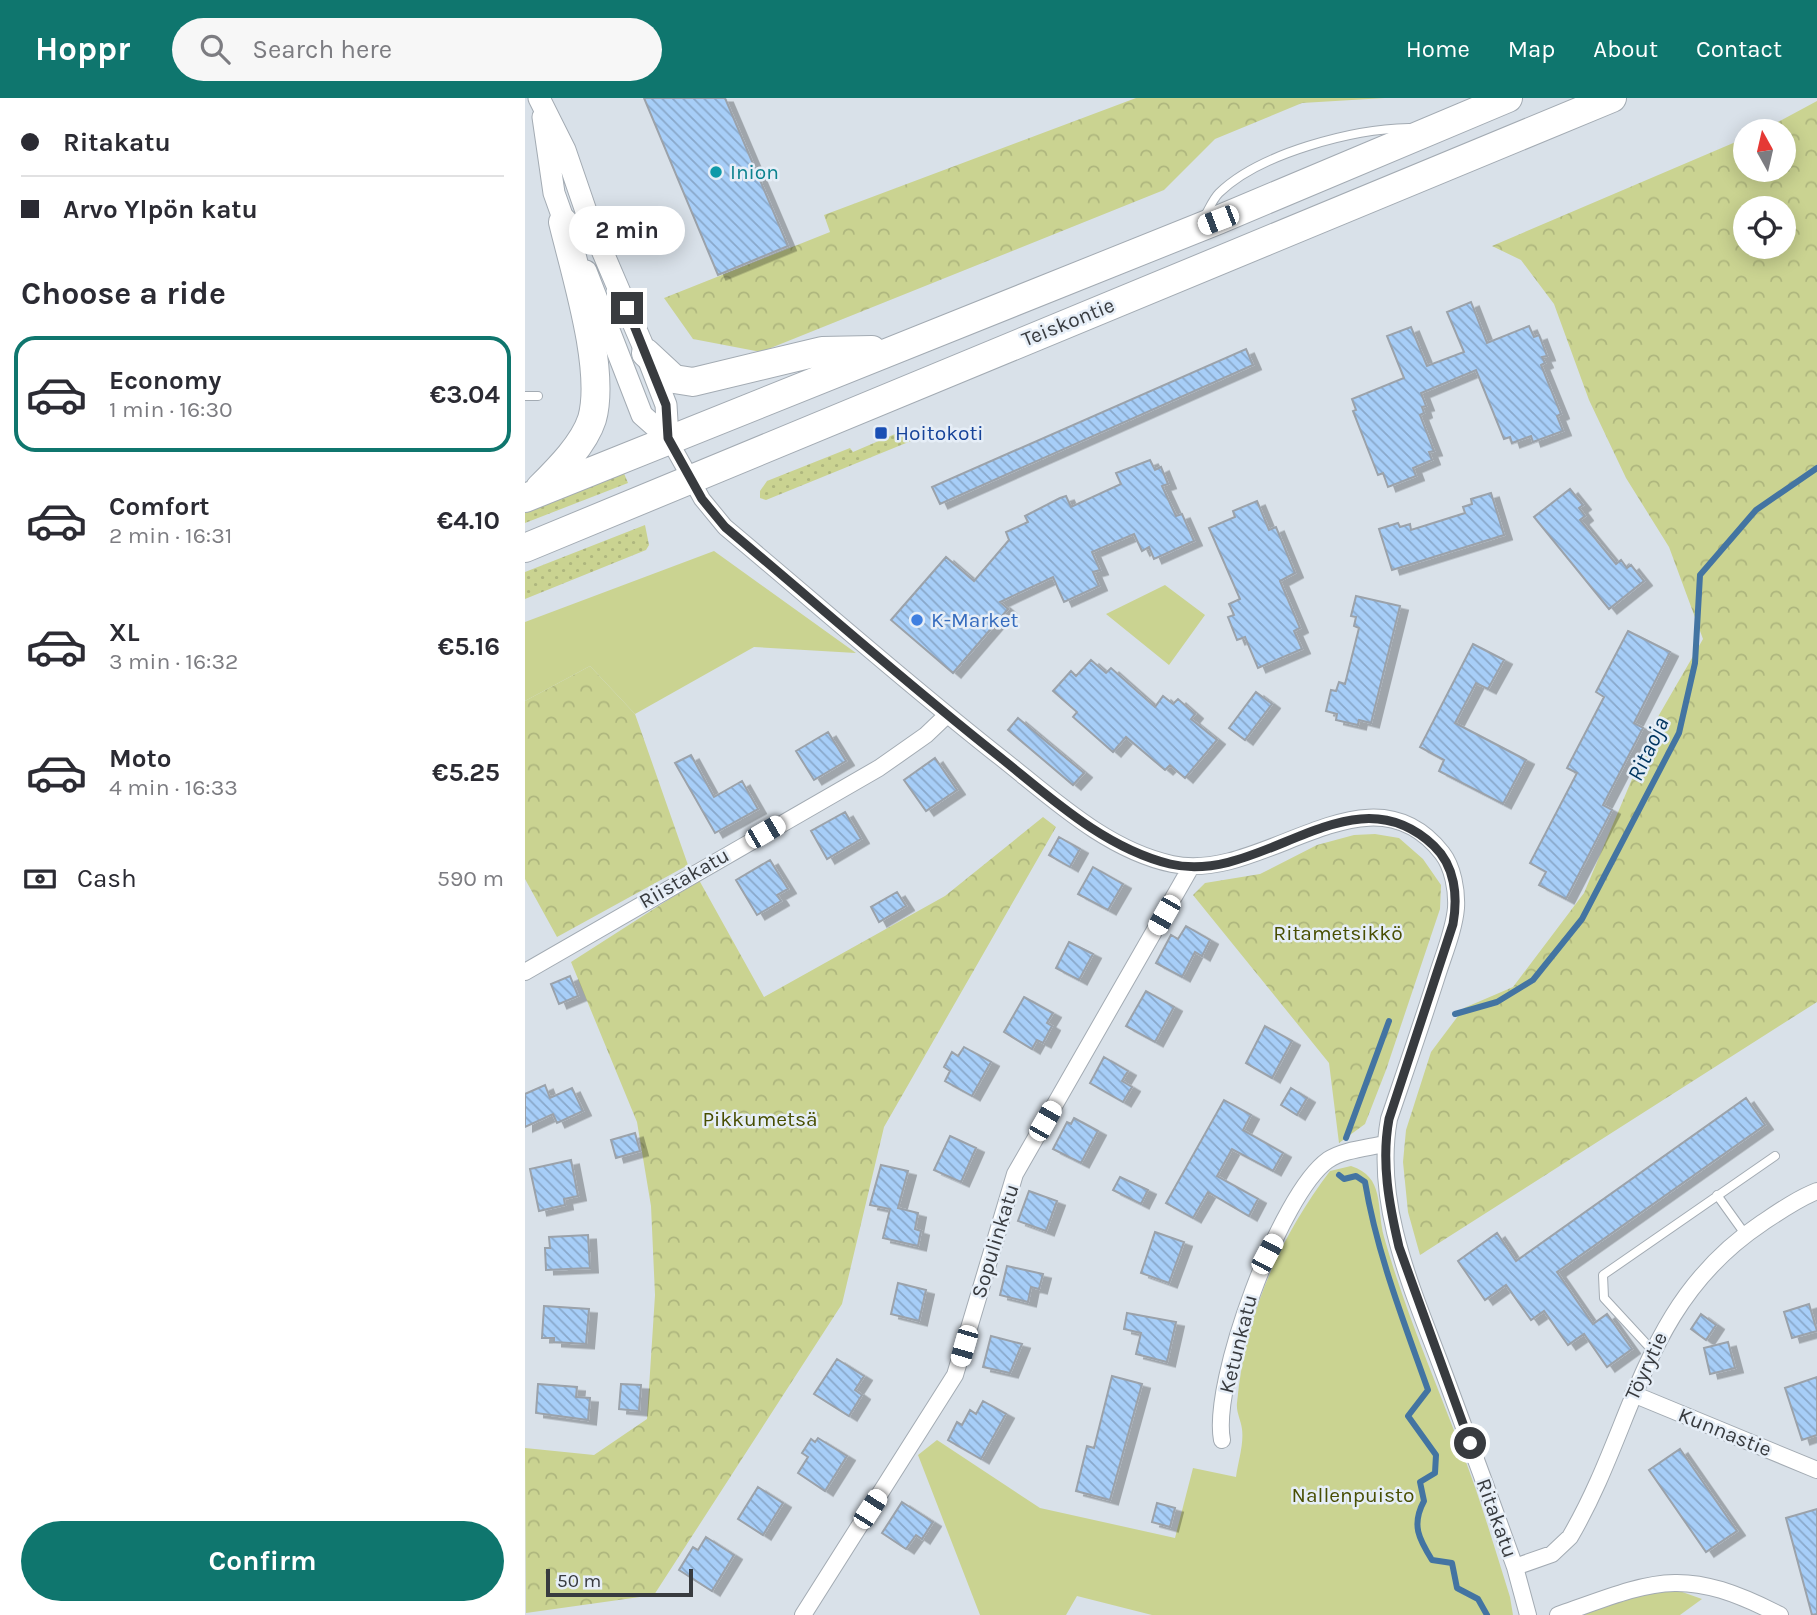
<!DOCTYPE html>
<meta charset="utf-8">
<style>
:root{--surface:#fff;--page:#f7f7f7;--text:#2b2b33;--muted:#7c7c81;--line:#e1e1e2;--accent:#0f766e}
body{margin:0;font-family:Karla,sans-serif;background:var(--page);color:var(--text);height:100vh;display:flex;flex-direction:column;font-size:26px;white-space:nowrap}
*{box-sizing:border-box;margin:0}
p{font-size:23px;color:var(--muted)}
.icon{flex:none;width:38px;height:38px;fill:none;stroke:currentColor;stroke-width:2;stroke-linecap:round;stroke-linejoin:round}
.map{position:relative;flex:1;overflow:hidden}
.drawer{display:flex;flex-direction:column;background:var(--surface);width:525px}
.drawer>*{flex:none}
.guide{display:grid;align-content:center;height:154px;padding:0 21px;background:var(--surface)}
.needle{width:46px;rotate:352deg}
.buttons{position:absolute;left:1208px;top:21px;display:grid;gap:14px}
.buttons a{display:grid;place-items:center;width:63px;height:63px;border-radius:50%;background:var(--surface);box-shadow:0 4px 18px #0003;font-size:35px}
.scale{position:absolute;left:21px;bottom:18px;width:147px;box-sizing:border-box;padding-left:7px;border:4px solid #383b3f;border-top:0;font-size:19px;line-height:24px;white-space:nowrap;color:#383b3f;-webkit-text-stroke:5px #e6eef7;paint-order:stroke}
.end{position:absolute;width:32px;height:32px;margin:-16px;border:9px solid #383b3f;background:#fff;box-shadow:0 0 0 4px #fff}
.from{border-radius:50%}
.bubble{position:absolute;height:49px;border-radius:24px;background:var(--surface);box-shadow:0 4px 18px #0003;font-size:23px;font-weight:700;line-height:49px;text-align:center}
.car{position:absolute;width:21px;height:42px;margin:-21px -10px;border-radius:9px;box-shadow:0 0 5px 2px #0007;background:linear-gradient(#fff 24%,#345 0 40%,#fff 0 76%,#345 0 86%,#fff 0)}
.guide b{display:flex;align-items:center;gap:24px;height:66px;font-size:26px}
.guide b+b{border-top:2px solid var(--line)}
.guide i{width:18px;height:18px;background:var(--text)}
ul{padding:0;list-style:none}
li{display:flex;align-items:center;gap:21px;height:116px;margin:0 14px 10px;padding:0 7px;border:4px solid transparent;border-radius:21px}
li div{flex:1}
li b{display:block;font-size:26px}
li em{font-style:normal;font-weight:700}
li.on{border-color:var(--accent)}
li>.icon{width:63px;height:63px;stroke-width:1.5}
h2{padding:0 21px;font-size:32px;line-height:84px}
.pay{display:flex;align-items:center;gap:18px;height:77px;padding:0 21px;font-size:26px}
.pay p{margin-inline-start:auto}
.primary-button{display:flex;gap:14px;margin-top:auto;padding:14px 21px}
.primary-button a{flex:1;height:80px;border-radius:42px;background:var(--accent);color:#fff;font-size:28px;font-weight:700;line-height:80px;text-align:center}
header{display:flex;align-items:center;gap:42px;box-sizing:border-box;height:98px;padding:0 35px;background:var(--accent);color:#fff}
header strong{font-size:33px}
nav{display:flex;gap:38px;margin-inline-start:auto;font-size:24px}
.search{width:490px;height:63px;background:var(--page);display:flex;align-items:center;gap:18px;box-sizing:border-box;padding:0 24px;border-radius:38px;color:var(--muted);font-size:26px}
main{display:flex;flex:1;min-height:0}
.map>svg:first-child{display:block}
.grass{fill:url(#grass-dots)}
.forest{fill:url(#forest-crowns);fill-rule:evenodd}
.green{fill:#cad391}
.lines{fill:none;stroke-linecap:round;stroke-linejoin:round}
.stream{stroke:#4374a2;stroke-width:6}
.building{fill:url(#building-back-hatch);stroke:#9ba2aa;stroke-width:2;filter:url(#shadow)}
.service-casing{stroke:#a3abb3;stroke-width:10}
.minor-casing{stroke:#a3abb3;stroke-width:18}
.tertiary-casing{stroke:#a3abb3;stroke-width:23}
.trunk-casing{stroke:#a3abb3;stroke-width:30}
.service{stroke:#fff;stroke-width:8}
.minor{stroke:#fff;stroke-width:16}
.tertiary{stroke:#fff;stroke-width:21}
.trunk{stroke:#fff;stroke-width:28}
.route{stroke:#383b3f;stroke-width:9}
.culture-dot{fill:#0f9aa8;stroke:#e6eef7;stroke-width:2.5}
.transit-dot{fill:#1a4fb4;stroke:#e6eef7;stroke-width:2.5}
.shop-dot{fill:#3f7fe0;stroke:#e6eef7;stroke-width:2.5}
.labels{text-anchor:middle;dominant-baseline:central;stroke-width:5;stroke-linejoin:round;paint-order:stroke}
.culture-label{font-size:21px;fill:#0d838f;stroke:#e6eef7;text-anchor:start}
.street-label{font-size:21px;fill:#383b3f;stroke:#e6eef7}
.transit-label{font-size:21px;fill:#164399;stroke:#e6eef7;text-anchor:start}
.shop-label{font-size:21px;fill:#366cbe;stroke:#e6eef7;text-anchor:start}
.park-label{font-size:21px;fill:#484e02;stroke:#e6eef7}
.water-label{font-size:23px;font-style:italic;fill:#00355f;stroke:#e6eef7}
</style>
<header>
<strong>Hoppr</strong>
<div class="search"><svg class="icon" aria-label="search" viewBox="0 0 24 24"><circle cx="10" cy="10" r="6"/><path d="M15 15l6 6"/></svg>Search here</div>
<nav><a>Home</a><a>Map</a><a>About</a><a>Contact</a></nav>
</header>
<main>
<section class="drawer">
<div class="guide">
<b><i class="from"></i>Ritakatu</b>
<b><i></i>Arvo Ylpön katu</b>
</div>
<h2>Choose a ride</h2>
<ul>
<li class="on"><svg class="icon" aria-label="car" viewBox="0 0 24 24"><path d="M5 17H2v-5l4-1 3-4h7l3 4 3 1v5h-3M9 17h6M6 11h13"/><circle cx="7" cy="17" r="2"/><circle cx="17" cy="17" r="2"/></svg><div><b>Economy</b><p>1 min · 16:30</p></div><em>€3.04</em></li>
<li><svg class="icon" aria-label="car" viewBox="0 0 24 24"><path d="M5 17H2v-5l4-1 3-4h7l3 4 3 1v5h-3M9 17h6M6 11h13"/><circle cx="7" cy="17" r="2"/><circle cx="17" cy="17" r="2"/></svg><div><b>Comfort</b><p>2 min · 16:31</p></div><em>€4.10</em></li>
<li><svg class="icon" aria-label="car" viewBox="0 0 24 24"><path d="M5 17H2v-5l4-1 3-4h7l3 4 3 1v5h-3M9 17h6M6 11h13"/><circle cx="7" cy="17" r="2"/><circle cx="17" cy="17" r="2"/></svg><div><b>XL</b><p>3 min · 16:32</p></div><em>€5.16</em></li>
<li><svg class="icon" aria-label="car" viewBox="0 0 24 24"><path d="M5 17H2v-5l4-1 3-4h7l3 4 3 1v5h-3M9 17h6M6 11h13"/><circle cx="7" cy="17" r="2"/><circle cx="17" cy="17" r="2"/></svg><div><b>Moto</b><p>4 min · 16:33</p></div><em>€5.25</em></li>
</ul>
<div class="pay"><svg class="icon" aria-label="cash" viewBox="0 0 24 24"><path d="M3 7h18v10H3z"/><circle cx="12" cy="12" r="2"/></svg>Cash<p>590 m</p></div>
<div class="primary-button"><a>Confirm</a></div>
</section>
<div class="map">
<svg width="1292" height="1517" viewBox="0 0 1292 1517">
<defs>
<pattern id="grass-dots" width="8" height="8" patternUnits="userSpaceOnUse" patternTransform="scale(1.75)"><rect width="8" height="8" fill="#cad391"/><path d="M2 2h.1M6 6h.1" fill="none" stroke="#aeb67e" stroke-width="1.8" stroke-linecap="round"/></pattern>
<pattern id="forest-crowns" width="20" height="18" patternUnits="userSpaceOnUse" patternTransform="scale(1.75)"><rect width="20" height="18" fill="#cad391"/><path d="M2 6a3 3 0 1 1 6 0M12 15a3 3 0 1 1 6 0" fill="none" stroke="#aeb67e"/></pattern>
<pattern id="building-back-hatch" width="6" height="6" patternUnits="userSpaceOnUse" patternTransform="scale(1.75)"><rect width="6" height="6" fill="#a7cef8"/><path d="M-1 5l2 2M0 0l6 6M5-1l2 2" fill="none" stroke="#89a8ca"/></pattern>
<filter id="shadow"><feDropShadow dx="8" dy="4.5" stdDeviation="0" flood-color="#0004"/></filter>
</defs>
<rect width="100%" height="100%" fill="#d9e1e9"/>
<!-- grass -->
<path class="grass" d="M384 330 386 343 241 402 235 400V393L242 383 325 350 328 354Z
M98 373 103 385 0 425V415Z
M120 427 124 447 121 452 0 501V474Z"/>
<!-- forest -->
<path class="forest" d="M611 0H860L777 5 690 41 639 92 236 254 168 241 139 200 305 134 299 117Z
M1292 3V904L895 1157 883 1114 878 1064 881 1032 906 954 939 910 988 889 1059 795 1134 617 1178 541 1144 449 1101 380 1064 302 1029 206 996 162 967 148 1220 40V72H1258V33H1236ZM1220 110H1258V149H1220Z
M65 568 110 616 163 767 32 839 0 781V603Z
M518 719 531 729 359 1029 317 1206 129 1497 1 1515 0 1350 69 1357 122 1321 130 1197 126 1108 112 1024 46 864 174 782 239 899 420 798Z
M850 736 874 740 898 761 916 787 915 811 861 972 840 1026 814 1045 804 965 668 797 680 785 735 776 792 747 829 737Z"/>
<!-- green -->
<path class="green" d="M189 453 331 555 229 549 110 616 65 568 0 603V524Z
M640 487 680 517 644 567 581 516Z
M826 1068C860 1079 851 1108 859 1139 880 1213 911 1284 938 1356 956 1403 970 1451 985 1499L988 1517H627L552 1498 541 1517H455L393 1357 412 1342 515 1410 650 1440 668 1370 711 1379C713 1364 719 1346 717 1331 716 1322 711 1314 712 1305 720 1218 753 1142 805 1073Z
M1146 1490 1177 1501 1155 1517H1058L1089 1503Z"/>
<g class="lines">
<!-- stream -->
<path class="stream" d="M930 916 972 904 1008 882 1057 821 1154 635 1170 565 1175 477 1231 412 1292 370
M821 1040 864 923
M814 1077 819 1081 831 1078 840 1084C852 1156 879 1224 903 1292L883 1318 911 1357 910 1375 895 1384 899 1403C886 1427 894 1441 907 1462L927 1465 932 1490 953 1501 962 1517"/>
</g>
<!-- building -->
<path class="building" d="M119 0H200L263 148 193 177Z
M946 204 962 245 1004 228 1009 239 1014 237 1022 258 1017 259 1020 265 1016 267 1036 316 1032 318 1038 333 1008 344 1006 338 987 345 985 339 979 341 951 272 896 295 901 308 897 309 899 315 895 317 909 353 904 354 907 362 888 370 891 378 863 389 858 375 853 377 828 313 831 312 827 301 879 280 862 238 886 229 902 268 939 254 922 214Z
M721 251 728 267 415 406 407 389Z
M625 362 630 372 636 369 643 386 637 388 651 418 657 416 669 443 629 461 624 449 617 453 609 436 567 454 575 472 568 474 574 488 539 504 528 479 475 504 483 511 428 575 366 522 421 459 449 483 484 442 481 434 503 424 500 418 535 400 541 398 546 409 596 386 591 375Z
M1045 391 1058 407 1054 410 1060 418 1055 422 1091 466 1096 462 1102 470 1106 467 1119 483 1084 511 1009 419Z
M966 395 979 437 867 472 854 431 873 425 875 429 885 426 886 432 940 415 938 409 947 406 946 401Z
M732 403 744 432 751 429 770 475 755 483 775 530 769 533 777 551 733 570 720 539 712 542 703 519 709 517 704 506 715 501 684 430 710 419 708 413Z
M831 498 875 508 846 625 834 622 833 627 811 622 812 616 801 613 806 592 811 593 814 584 820 586 834 530 829 528 831 519 826 518Z
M1103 533 1145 554 1109 625 1118 630 1078 707 1087 712 1041 801 1014 787 1021 774 1005 765 1052 675 1042 670 1079 599 1071 594Z
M948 546 979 562 963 591 951 585 930 625 1001 662 978 706 914 673 919 662 895 649Z
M566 562 581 575 586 570 630 609 638 598 648 606 653 601 670 616 666 621 692 642 660 680 645 667 640 672 601 639 588 654 548 619 552 614 528 593 546 573 551 578Z
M731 594 747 606 720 642 704 630Z
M493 620 559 675 548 687 483 632Z
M303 634 321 663 289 682 271 653Z
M166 657 189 699 217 683 233 711 190 735 150 665Z
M410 660 432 692 401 713 379 682Z
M320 714 336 741 302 761 286 733Z
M534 739 555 751 545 769 524 757Z
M245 762 263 791 252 797 256 803 232 817 211 782Z
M568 769 598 786 583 812 553 796Z
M372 794 381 808 354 824 346 809Z
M661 828 685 842 677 858 670 854 657 879 631 865 646 837 653 841Z
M544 844 568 856 554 882 531 870Z
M45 878 53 898 34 906 26 886Z
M621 893 649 909 630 944 601 928Z
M499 899 528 915 522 925 527 928 518 945 512 942 507 951 479 934Z
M740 928 767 943 747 980 721 965Z
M439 949 466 964 447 998 420 983 425 973 419 969 427 954 433 958Z
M579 959 603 973 597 983 607 989 598 1004 565 985Z
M20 987 25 1000 47 990 58 1013 32 1025 28 1016 0 1029V996Z
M766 990 782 1000 772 1017 756 1007Z
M1221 1000 1240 1027 1032 1174 1068 1226 1082 1216 1107 1251 1082 1269 1059 1236 1043 1247 1019 1213 1006 1222 981 1187 960 1202 933 1163 972 1135 991 1163Z
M699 1002 726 1017 718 1032 758 1055 748 1073 707 1051 692 1078 733 1101 724 1118 683 1094 668 1120 641 1105Z
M549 1020 573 1033 556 1065 528 1051 542 1024 546 1026Z
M110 1035 115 1053 91 1060 86 1042Z
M425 1038 451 1050 436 1084 409 1072Z
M46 1062 53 1098 39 1101 40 1107 14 1113 5 1071Z
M356 1067 383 1073 373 1110 393 1115 390 1131 396 1133 393 1148 358 1140 365 1111 345 1107Z
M595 1079 623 1092 616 1106 588 1092Z
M504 1093 532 1103 521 1133 493 1123Z
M630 1134 659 1144 644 1185 616 1175Z
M63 1137 65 1170 21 1172 20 1150H25L24 1139Z
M482 1168 518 1176 514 1191 506 1189 503 1204 475 1197Z
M373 1185 401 1192 394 1223 366 1216Z
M1284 1206 1292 1233 1267 1240 1259 1214Z
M19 1208 64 1211 61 1246 29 1244V1240H17Z
M602 1215 651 1224 642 1264 611 1256 616 1235 599 1231Z
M1176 1216 1191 1227 1181 1242 1166 1231Z
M466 1238 497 1246 485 1275 458 1269Z
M1203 1244 1210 1270 1185 1276 1179 1250Z
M312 1261 339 1278 330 1292 337 1297 324 1318 289 1296Z
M587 1278 617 1286 585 1402 551 1393 562 1348 569 1350Z
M1292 1279V1337L1277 1342 1260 1290Z
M13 1286 52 1289 51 1299 65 1300 63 1322 11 1315Z
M96 1286 116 1287 114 1313 94 1311Z
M458 1303 481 1316 456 1361 423 1342 432 1324 437 1327 445 1312 451 1316Z
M293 1340 322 1358 300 1393 273 1375 283 1359 277 1355 286 1341 290 1344Z
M1155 1351 1212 1433 1181 1454 1124 1372Z
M233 1389 258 1405 238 1437 213 1421Z
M377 1404 408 1424 397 1441 391 1437 381 1451 357 1435Z
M632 1405 650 1410 645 1429 627 1424Z
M1292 1411V1516L1287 1517 1261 1420Z
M181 1439 209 1457 187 1493 154 1472 168 1449 173 1452Z"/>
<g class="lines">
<defs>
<path id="service" d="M680 118C684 111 688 101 694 95 735 55 828 31 884 30
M0 298H13
M1192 1097 1220 1136
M1127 1252 1079 1200 1078 1177 1250 1058"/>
<path id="minor" d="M143 340 177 401 200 429C292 506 381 585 475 659 527 700 581 752 647 766 739 786 843 661 917 755 928 769 932 793 931 810 929 833 918 858 911 881 896 928 880 974 864 1021 848 1109 890 1197 920 1278 944 1342 967 1405 990 1469L1003 1517
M0 874 354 670 401 637 422 617
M1108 1296 1292 1372
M697 1342C686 1285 755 1096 803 1062 818 1052 842 1050 859 1046
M990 1469 1027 1456 1045 1439C1111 1326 1117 1205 1237 1125 1255 1113 1272 1101 1292 1093
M278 1517 430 1277 490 1076 666 769
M1033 1517C1131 1482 1157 1467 1255 1517"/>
<path id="tertiary" d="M14 0 40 52 64 122 121 255 141 307 143 340
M18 19 29 95 44 137
M61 173 117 317 143 340"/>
<path id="trunk" d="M121 255 149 281 168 284 297 253 347 252
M15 390C34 371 59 346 67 321 81 272 50 174 38 124
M0 400 693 122 983 0
M0 450 1087 0"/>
</defs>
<!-- service casing -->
<use href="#service" class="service-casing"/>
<!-- minor casing -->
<use href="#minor" class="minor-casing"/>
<!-- tertiary casing -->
<use href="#tertiary" class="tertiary-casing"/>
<!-- trunk casing -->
<use href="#trunk" class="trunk-casing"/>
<!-- service -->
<use href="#service" class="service"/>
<!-- minor -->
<use href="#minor" class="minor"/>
<!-- tertiary -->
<use href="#tertiary" class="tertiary"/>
<!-- trunk -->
<use href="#trunk" class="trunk"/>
</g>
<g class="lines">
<!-- route -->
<path class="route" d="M102 210 141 307 143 340 177 401 200 429C292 506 382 586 476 660 527 701 580 750 645 766 738 788 826 669 909 748 930 768 933 798 928 826L864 1021C856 1064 864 1106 874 1149L945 1345"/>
</g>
<!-- markers -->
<circle class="culture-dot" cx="191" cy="74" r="7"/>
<rect class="transit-dot" x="349" y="328" width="14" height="14" rx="3.5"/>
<circle class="shop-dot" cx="392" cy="522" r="7"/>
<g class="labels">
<!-- culture labels -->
<g class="culture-label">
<text x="205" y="74">Inion</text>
</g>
<!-- street labels -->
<g class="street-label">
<text transform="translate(543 224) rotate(-22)">Teiskontie</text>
<text transform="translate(159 780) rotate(-30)">Riistakatu</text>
<text transform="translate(470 1143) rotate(-73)">Sopulinkatu</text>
<text transform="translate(713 1246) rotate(-76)">Ketunkatu</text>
<text transform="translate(1121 1268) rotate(-65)">Töyrytie</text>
<text transform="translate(1200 1334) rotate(22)">Kunnastie</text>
<text transform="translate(972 1420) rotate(70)">Ritakatu</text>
</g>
<!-- transit labels -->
<g class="transit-label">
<text x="370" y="335">Hoitokoti</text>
</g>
<!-- shop labels -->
<g class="shop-label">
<text x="406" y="522">K-Market</text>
</g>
<!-- park labels -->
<g class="park-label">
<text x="813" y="835">Ritametsikkö</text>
<text x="235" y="1021">Pikkumetsä</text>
<text x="828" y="1397">Nallenpuisto</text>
</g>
<!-- water labels -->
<g class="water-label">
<text transform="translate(1123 651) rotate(-65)">Ritaoja</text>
</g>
</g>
</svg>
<div class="buttons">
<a><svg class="needle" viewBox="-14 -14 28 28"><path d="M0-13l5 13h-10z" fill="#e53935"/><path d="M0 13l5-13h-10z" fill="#7c7c81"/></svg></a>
<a><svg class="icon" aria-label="locate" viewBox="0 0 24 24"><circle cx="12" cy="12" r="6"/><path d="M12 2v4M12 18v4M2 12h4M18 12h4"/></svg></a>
</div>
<div class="scale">50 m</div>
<i class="end from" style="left:945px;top:1345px"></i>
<i class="end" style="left:102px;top:210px"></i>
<div class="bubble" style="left:44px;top:108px;width:116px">2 min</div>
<i class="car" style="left:693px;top:122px;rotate:249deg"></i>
<i class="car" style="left:240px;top:734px;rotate:60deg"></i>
<i class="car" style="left:639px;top:817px;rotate:210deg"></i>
<i class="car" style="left:520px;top:1023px;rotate:30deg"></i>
<i class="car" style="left:742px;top:1156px;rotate:28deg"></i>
<i class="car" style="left:439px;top:1248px;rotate:196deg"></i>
<i class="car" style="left:345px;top:1411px;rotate:33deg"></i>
</div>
</main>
